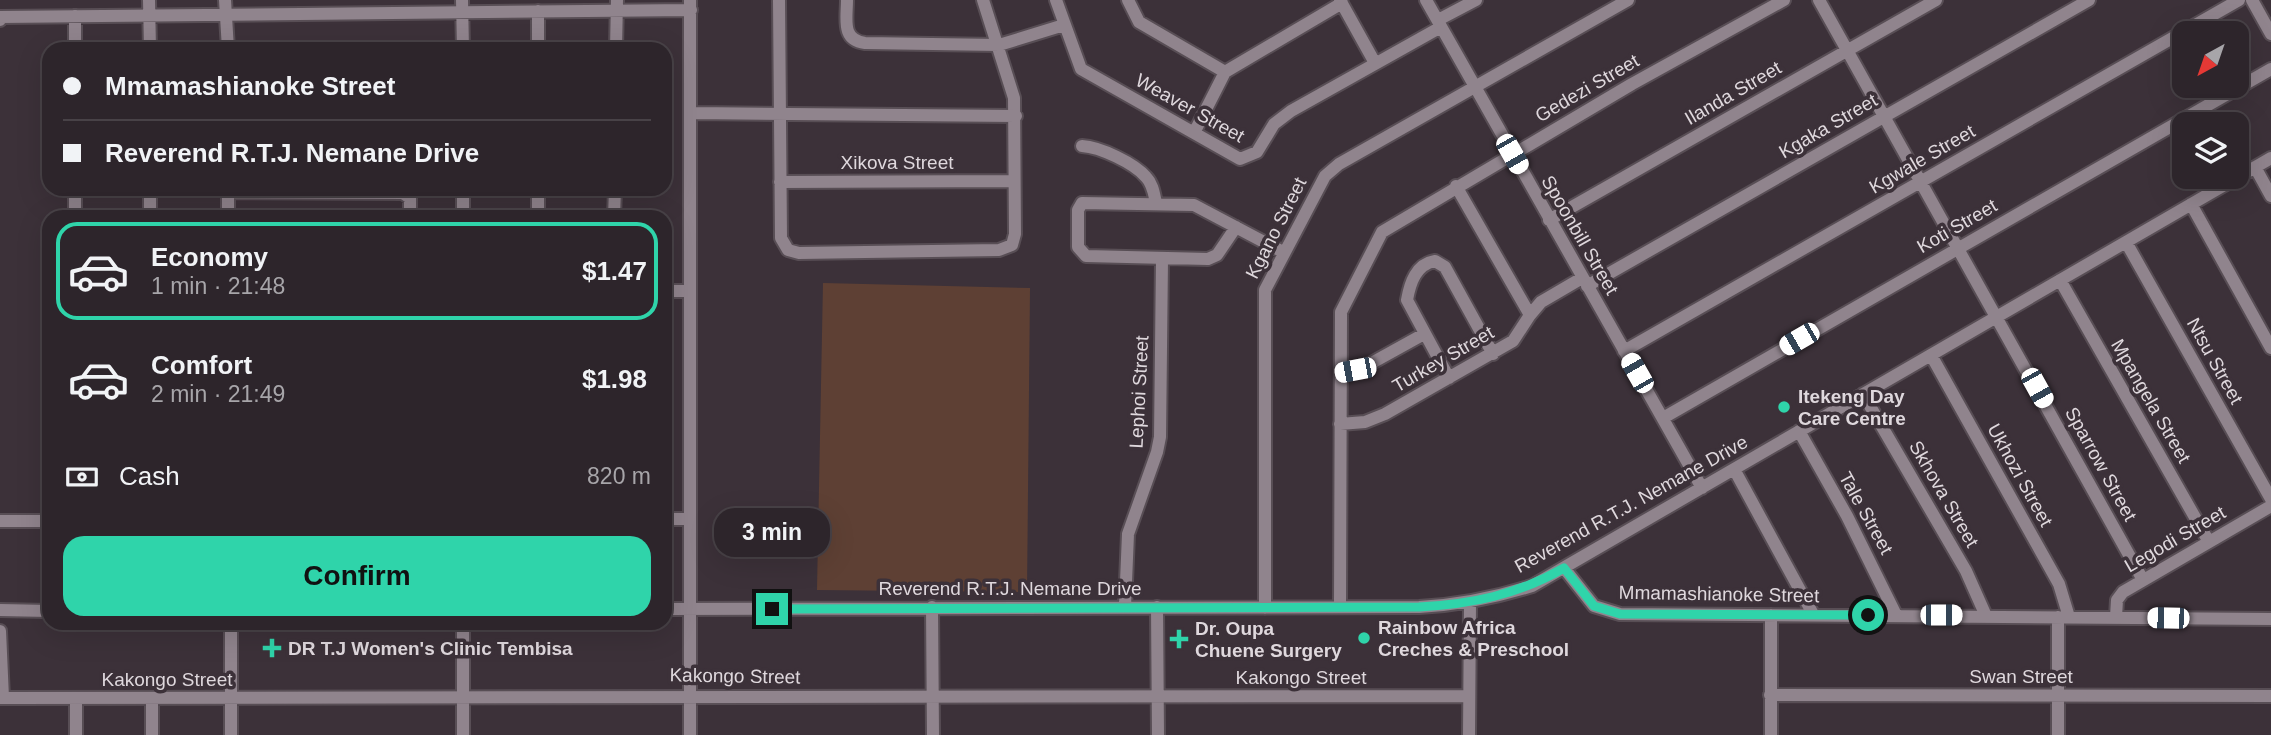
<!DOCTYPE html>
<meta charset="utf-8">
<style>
:root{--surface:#2d252b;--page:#352d33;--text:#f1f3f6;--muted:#a7a5a9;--line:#484247;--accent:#2fd4aa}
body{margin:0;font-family:Helvetica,sans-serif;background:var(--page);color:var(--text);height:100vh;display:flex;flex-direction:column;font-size:26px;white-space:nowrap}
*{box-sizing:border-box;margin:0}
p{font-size:23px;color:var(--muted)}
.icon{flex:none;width:38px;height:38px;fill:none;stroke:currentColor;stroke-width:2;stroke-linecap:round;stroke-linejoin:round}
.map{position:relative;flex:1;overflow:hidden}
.sheet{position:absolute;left:42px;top:210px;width:630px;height:420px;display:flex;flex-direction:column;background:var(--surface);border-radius:21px;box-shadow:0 7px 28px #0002,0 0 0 2px var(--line)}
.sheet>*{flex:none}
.guide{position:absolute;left:42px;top:42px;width:630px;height:154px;border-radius:21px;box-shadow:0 7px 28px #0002,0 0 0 2px var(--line);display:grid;align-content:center;height:154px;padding:0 21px;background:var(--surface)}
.needle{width:46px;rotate:220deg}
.controls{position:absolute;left:2172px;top:21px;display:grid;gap:14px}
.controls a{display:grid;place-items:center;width:77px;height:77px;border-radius:14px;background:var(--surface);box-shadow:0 7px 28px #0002,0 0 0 2px var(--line);font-size:35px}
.end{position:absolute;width:32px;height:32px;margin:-16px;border:9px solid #2fd4aa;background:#111;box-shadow:0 0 0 4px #111}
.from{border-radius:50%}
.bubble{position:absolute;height:49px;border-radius:21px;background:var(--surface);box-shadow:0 7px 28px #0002,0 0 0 2px var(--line);font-size:23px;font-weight:700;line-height:49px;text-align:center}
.car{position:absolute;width:21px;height:42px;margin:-21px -10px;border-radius:9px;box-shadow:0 0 5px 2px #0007;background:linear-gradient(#fff 24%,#345 0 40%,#fff 0 76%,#345 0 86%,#fff 0)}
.guide b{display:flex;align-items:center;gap:24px;height:66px;font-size:26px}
.guide b+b{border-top:2px solid var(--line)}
.guide i{width:18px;height:18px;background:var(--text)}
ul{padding:12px 0 0;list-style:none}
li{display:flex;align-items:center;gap:21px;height:98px;margin:0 14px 10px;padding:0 7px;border:4px solid transparent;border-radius:21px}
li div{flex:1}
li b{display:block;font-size:26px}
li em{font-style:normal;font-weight:700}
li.current{border-color:var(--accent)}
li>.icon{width:63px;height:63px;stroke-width:1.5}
.pay{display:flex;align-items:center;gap:18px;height:77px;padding:0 21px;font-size:26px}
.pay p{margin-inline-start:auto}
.button{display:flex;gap:14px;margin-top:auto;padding:14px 21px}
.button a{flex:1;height:80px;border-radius:21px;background:var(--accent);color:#111;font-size:28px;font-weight:700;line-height:80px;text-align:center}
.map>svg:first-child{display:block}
.green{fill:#5e4034}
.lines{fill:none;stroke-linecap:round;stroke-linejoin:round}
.minor-casing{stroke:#584e55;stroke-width:16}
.minor{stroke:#90848d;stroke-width:12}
.route{stroke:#2fd4aa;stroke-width:9}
.poi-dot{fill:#2fd4aa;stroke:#3c3139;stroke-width:2.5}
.labels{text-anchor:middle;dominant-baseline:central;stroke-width:7;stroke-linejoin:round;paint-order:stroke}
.street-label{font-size:19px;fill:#dfd8dd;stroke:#3c3139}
.poi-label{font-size:19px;font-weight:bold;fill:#dfd8dd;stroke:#3c3139;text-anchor:start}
</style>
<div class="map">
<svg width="2271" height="735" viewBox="0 0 2271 735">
<rect width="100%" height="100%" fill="#3c3139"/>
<!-- green -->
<path class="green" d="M823 283 1030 288 1027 592 817 590Z"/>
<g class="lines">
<defs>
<path id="minor" d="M149 0 150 49
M225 0 228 49
M462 0 463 49
M779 0 781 238 788 250 799 253 999 250 1012 245 1015 234 1014 98 983 0
M847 0C847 19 841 40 865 43L999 45 1064 25
M1056 0 1081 69 1240 159 1257 152 1274 124 1291 111 1441 27
M1128 0 1139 22 1225 72
M1340 0 1375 63
M1426 0 1702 488
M1819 0 2143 580
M2252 0 2271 34
M538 11V49
M75 16V49
M0 20V17L691 10
M1438 20 1476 0
M616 49 617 0
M693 113 1016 116
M1194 133 1225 72 1342 3
M1082 146C1100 147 1134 163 1146 177 1153 184 1154 194 1156 203
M2255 167 2271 196
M780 182 1014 181
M150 189V217
M463 189V217
M538 189V217
M228 192 403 193 410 198V217
M2191 204 2271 348
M75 217V189
M228 217V189
M614 217 615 189
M1549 220 1936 0
M1236 227 1217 255 1208 259 1086 256 1078 247V210L1082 203 1194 205 1283 252
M2126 242 2271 499
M2060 280 2209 542
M1587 286 2089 0
M665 291H690
M1530 315 1541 302 1582 278
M1624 351 2239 0
M1931 355 2059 584 2069 617
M1341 373 1368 365 1424 334
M1449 378 1407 300C1410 283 1416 264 1435 261L1445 267 1493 354
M1863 394 1966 571 1986 616
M1663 418 2271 69
M1340 424 1365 422 1385 414 1513 341 1530 315 1456 186
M1799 431 1847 516 1896 615
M1734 469 1813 614
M665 519H690
M0 521H49
M1564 568 1594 606 1620 614 2271 619
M1125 606 1128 534 1157 452 1160 437 1162 259
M932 607 933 735
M1157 607 1158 735
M1340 607 1341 312 1382 232 1632 84 1784 0
M1265 608V290L1325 176 1339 164 1628 0
M665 609 1419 607C1459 605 1494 598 1532 586L2271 158
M0 610 49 611
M2058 617V735
M2116 617 2117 600 2123 592 2271 506
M463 623V735
M0 631 3 698
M1770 695 2271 696
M0 698 1469 696
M76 699V735
M152 735V699
M231 735V623
M690 735V0
M1469 735 1470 604
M1771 735V615"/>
</defs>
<!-- minor casing -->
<use href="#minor" class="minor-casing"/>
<!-- minor -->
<use href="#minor" class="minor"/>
</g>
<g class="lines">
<!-- route -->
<path class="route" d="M772 609 1419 607C1472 604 1517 595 1564 568L1594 606 1620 614 1868 615"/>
</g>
<!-- markers -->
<g class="poi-dot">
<circle cx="1784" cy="407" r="7"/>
<circle cx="1364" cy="638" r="7"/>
<path d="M1175.5 628.5h7v7h7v7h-7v7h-7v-7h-7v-7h7z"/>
<path d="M268.5 637.5h7v7h7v7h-7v7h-7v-7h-7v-7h7z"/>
</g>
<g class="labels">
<!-- street labels -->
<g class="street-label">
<text transform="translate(1587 88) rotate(-30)">Gedezi Street</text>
<text transform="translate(1733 93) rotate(-30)">Ilanda Street</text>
<text transform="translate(1190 108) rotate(29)">Weaver Street</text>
<text transform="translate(1828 126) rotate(-30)">Kgaka Street</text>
<text transform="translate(1922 159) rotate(-30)">Kgwale Street</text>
<text x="897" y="162">Xikova Street</text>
<text transform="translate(1957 226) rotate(-30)">Koti Street</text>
<text transform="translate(1276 228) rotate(-63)">Kgano Street</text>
<text transform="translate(1580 235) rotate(60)">Spoonbill Street</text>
<text transform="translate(1443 359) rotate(-30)">Turkey Street</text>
<text transform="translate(2215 361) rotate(61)">Ntsu Street</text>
<text transform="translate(1139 392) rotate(-87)">Lephoi Street</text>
<text transform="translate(2151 401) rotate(60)">Mpangela Street</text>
<text transform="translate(2101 464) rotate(61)">Sparrow Street</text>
<text transform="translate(2020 475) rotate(61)">Ukhozi Street</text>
<text transform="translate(1944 494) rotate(60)">Skhova Street</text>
<text transform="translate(1631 504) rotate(-29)">Reverend R.T.J. Nemane Drive</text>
<text transform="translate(1866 513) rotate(61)">Tale Street</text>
<text transform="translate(2175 539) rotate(-30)">Legodi Street</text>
<text x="1010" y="588">Reverend R.T.J. Nemane Drive</text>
<text transform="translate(1719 594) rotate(1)">Mmamashianoke Street</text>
<text transform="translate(735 676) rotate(1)">Kakongo Street</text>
<text x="2021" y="676">Swan Street</text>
<text x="1301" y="677">Kakongo Street</text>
<text x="167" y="679">Kakongo Street</text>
</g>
<!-- poi labels -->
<g class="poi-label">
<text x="1798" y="396">Itekeng Day<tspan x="1798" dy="22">Care Centre</tspan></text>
<text x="1378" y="627">Rainbow Africa<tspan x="1378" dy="22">Creches &amp; Preschool</tspan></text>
<text x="1195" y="628">Dr. Oupa<tspan x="1195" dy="22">Chuene Surgery</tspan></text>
<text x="288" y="648">DR T.J Women's Clinic Tembisa</text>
</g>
</g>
</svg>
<div class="controls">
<a><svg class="needle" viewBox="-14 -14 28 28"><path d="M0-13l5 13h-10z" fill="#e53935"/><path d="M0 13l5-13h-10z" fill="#a7a5a9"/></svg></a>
<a><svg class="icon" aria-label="layers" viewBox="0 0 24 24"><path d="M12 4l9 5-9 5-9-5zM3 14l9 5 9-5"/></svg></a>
</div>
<i class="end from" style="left:1868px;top:615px"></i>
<i class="end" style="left:772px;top:609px"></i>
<div class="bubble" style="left:714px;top:508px;width:116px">3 min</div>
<i class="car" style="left:1512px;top:154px;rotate:150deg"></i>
<i class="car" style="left:1799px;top:339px;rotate:240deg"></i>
<i class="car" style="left:1355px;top:370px;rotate:259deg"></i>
<i class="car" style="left:1637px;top:373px;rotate:330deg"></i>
<i class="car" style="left:2037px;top:388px;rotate:151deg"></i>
<i class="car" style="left:1941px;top:615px;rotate:90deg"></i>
<i class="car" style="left:2168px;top:618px;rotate:271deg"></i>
<div class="guide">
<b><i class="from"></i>Mmamashianoke Street</b>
<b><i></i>Reverend R.T.J. Nemane Drive</b>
</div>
<section class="sheet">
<ul>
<li class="current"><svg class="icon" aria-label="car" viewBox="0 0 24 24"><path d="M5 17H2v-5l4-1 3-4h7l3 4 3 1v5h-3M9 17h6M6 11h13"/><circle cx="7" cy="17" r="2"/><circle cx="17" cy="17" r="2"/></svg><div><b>Economy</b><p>1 min · 21:48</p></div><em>$1.47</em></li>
<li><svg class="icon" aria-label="car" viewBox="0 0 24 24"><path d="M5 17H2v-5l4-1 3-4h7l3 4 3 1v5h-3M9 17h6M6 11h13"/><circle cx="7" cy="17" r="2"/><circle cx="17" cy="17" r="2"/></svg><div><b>Comfort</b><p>2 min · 21:49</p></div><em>$1.98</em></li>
</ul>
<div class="pay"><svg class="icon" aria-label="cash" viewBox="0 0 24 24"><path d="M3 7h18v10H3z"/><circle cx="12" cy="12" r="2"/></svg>Cash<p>820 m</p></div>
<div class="button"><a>Confirm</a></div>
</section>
</div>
